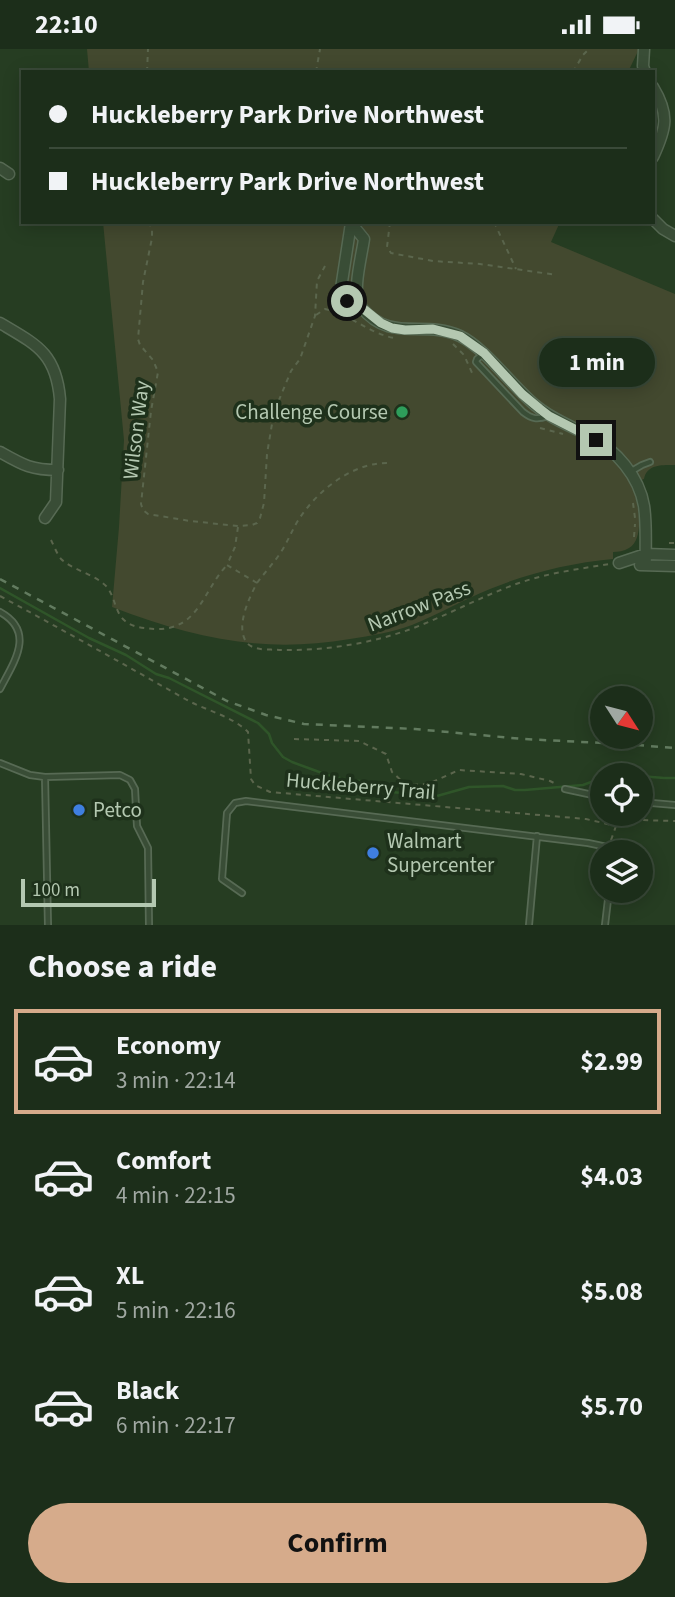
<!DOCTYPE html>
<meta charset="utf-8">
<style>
:root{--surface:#1c2e1a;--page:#253623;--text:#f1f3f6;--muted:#a0a8a2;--line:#3a4a39;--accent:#d6ab8b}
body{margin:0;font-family:"Source Sans 3",sans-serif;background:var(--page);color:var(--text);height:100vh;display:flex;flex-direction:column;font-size:26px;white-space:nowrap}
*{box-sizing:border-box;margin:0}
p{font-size:23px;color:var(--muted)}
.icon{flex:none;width:38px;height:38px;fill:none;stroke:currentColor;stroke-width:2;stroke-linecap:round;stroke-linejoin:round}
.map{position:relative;height:876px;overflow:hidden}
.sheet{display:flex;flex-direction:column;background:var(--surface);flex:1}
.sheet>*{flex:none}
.hud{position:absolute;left:21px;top:21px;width:634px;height:154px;border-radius:0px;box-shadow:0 4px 18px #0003,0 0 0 2px var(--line);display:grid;align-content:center;height:154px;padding:0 28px;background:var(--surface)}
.needle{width:46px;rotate:126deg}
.controls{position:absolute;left:590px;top:637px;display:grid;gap:14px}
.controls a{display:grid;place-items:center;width:63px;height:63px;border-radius:50%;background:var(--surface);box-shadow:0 4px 18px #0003,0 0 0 2px var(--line);font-size:35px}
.scale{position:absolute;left:21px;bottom:18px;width:135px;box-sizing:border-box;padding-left:7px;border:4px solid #b4c8b1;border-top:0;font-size:19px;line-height:24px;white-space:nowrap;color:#b4c8b1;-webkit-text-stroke:5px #1e311b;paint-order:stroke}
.end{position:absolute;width:32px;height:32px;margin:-16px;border:9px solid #b4c8b1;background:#111;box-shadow:0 0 0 4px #111}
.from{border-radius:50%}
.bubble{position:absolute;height:49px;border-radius:24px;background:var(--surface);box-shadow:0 4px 18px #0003,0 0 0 2px var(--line);font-size:23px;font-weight:700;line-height:49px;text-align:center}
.hud b{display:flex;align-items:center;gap:24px;height:66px;font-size:26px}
.hud b+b{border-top:2px solid var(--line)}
.hud i{width:18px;height:18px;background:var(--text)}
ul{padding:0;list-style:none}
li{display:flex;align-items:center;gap:21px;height:105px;margin:0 14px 10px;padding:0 14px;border:4px solid transparent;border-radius:0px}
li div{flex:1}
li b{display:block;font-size:26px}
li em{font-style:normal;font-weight:700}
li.on{border-color:var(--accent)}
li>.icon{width:63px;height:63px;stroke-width:1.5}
h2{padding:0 28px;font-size:32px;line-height:84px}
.action{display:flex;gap:14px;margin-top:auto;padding:14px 28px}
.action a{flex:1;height:80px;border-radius:42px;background:var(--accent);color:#111;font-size:28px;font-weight:700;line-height:80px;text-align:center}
.status{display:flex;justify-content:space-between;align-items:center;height:49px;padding:0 35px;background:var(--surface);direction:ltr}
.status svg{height:19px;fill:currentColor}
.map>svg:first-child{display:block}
.green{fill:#43492f}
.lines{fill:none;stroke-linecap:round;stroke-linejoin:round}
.stream{stroke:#2f5529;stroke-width:2.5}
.service-casing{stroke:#576a54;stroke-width:8}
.minor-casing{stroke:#576a54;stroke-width:13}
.path{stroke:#5b664d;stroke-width:2;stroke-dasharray:5 5;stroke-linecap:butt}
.service{stroke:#394d36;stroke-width:4.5}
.minor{stroke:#394d36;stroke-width:10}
.rail{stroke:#627b5f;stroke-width:2.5;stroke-dasharray:7 7;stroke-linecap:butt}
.route{stroke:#b4c8b1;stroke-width:9}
.leisure-dot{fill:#2e9e5b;stroke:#1e311b;stroke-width:2.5}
.shop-dot{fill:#3f7fe0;stroke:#1e311b;stroke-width:2.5}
.labels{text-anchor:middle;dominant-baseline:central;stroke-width:7;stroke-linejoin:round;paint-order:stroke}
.poi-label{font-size:21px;fill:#b4c8b1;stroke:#1e311b;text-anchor:start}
.street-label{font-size:21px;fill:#b4c8b1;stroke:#1e311b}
</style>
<div class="status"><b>22:10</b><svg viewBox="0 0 49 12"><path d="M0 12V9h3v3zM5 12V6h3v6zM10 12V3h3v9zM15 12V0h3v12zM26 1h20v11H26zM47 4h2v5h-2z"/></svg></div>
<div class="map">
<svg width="675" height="876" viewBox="0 0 675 876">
<rect width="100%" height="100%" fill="#263d22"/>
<!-- green -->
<path class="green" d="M87 0H639L628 23H89Z
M103 173H560L551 193 675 245V416C662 416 647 415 644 430L631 435C638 450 646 489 629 499 624 502 618 503 613 503V510C570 514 529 524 490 540 463 551 439 565 412 576 393 583 371 587 350 590 262 605 194 589 112 558L119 478 124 391Z"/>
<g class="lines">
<!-- stream -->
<path class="stream" d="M0 539 89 589 126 606 156 625 169 629 258 674 269 685 272 694 283 708 292 713 333 728 366 733 391 743 437 747 469 738 503 737 515 741H525L583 736 602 729
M611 726 615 724 633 726
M640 727 664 729H675"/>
<defs>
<path id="service" d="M483 305 477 310 476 313 523 363C532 370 537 371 548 367
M630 423 642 416 650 413
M0 563C36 583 14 613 0 640
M0 714 30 726 45 728 48 876
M45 728 120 726 130 731 135 740 137 777 148 799 149 876
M565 740 602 748
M640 753 675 756
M242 844 222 830 227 764 235 754 246 752 588 794 607 798 610 803
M529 876 537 787
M605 876 609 842"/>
<path id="minor" d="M644 0 643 17 645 23
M653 38C670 66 666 80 653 108
M0 119 9 125
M653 170 663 180 675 187
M351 174 364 190C362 206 351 245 361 258 391 295 423 270 460 287 485 299 512 337 535 356 551 370 571 377 590 387 616 401 639 427 644 457 647 477 645 497 646 516
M351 174 340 246 347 252 360 257
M0 274C37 296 56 304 60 350L56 453 45 469
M0 403C23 416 31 421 58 421
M619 514 646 505 675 506
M640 516 675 517"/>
</defs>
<!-- service casing -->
<use href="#service" class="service-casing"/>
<!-- minor casing -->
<use href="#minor" class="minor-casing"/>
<!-- path -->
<path class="path" d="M147 23 148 0
M316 23 320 0
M467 23 476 21 487 23
M573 23 583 6 589 0
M148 173 152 179V189L143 233 138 290 140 296 153 311 158 323 151 362 141 455 143 461 148 465 190 472 238 477 252 476 257 474 260 469 264 454 267 405 274 363 291 322 300 310 315 267 317 232 325 217
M390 173 387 198 391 204 433 212 480 215 557 226
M494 173 516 220
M316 266 325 260C350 265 368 284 394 289
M453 295 464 306 473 326
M540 379 563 385
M633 454 635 469
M238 478 235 498 227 516 257 534C249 549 234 580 248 595 256 602 269 600 279 601 323 602 369 595 411 580 448 566 482 547 519 534 548 524 579 520 609 515
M634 488 635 475
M51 491C54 497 57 505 61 510 74 522 95 525 107 538 115 548 115 563 124 571 133 579 144 579 154 580 198 582 202 544 226 517
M669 494H675
M257 534C265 523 274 514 281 503 288 492 292 481 299 470 318 441 353 413 389 414
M0 547C63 581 125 616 187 651 207 662 232 667 248 683L251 730 255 736 270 743 586 770 616 777 639 771 675 772
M294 690 359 692 386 705 392 723 406 736 428 735 459 721 521 725 550 732 558 736
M611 791 616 777"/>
<!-- service -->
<use href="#service" class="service"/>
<!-- minor -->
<use href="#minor" class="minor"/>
<!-- rail -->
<path class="rail" d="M0 530 227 652 266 666 304 675 415 680 523 690 623 695 675 699"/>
</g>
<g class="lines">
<!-- route -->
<path class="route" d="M347 252 360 257 381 274 392 279 405 281 433 280 460 287 484 304 522 345 540 360 549 367 596 391"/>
</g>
<!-- markers -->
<circle class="leisure-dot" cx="402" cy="363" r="7"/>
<g class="shop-dot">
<circle cx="79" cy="761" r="7"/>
<circle cx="373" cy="804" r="7"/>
</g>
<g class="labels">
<!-- poi labels -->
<g class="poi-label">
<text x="388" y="363" text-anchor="end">Challenge Course</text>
<text x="93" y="761">Petco</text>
<text x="387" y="792">Walmart<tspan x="387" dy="24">Supercenter</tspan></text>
</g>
<!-- street labels -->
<g class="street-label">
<text transform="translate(136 381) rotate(-83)">Wilson Way</text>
<text transform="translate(419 557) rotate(-21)">Narrow Pass</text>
<text transform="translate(361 737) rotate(5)">Huckleberry Trail</text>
</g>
</g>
</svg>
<div class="controls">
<a><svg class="needle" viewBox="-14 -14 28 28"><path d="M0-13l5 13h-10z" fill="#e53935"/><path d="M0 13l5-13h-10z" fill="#a0a8a2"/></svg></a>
<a><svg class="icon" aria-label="locate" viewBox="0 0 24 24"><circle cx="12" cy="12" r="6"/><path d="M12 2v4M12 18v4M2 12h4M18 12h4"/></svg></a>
<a><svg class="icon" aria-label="layers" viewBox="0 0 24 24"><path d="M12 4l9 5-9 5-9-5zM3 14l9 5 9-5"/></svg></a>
</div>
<div class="scale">100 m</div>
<i class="end from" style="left:347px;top:252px"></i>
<i class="end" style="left:596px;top:391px"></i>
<div class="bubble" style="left:539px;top:289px;width:116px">1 min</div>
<div class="hud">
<b><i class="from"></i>Huckleberry Park Drive Northwest</b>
<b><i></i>Huckleberry Park Drive Northwest</b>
</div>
</div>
<section class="sheet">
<h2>Choose a ride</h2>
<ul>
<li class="on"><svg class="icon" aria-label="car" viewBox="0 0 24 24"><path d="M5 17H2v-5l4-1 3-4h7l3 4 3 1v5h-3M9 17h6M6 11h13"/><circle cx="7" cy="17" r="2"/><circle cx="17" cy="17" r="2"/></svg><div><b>Economy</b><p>3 min · 22:14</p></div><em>$2.99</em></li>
<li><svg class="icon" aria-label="car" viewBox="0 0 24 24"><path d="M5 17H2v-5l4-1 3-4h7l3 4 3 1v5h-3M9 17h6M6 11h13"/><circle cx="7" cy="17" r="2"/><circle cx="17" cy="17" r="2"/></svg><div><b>Comfort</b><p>4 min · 22:15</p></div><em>$4.03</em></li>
<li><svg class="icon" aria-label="car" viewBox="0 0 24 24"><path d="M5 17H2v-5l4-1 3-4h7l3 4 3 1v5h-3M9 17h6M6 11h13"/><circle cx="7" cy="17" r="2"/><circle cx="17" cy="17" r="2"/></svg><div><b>XL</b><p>5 min · 22:16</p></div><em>$5.08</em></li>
<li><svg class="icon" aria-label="car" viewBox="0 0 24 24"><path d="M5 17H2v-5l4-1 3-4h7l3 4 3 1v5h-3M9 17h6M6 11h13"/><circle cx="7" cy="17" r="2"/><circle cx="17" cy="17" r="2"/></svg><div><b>Black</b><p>6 min · 22:17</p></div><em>$5.70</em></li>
</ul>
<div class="action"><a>Confirm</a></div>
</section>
